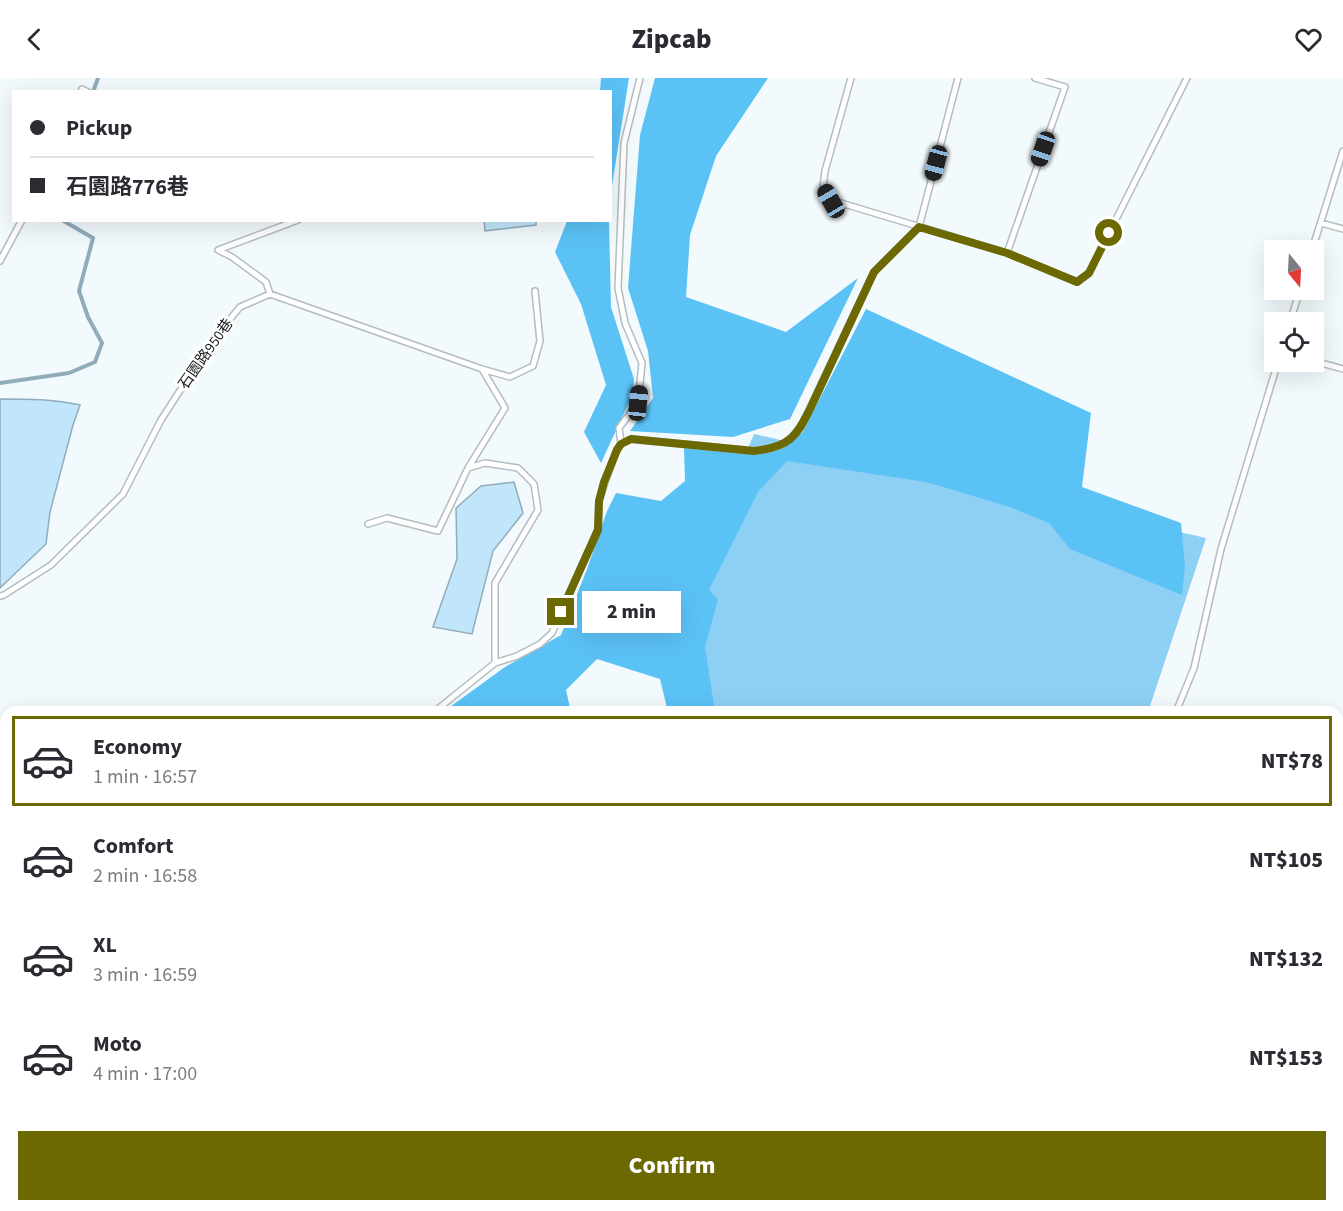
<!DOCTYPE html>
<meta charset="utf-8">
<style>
:root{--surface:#fff;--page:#f7f7f7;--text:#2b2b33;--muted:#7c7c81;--line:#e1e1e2;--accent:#6c6802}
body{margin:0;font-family:"Source Sans 3","Noto Sans TC",sans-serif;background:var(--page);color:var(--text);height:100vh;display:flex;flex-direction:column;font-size:22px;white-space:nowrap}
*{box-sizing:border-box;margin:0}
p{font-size:20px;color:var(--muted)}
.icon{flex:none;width:33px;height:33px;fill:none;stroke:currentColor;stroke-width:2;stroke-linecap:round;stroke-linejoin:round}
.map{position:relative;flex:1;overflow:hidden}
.side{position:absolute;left:0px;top:628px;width:1344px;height:506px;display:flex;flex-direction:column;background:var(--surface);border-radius:18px 18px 0 0;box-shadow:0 6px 24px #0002}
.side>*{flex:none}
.hud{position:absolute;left:12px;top:12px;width:600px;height:132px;border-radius:0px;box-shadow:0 6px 24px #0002;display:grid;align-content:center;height:132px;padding:0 18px;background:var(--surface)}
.needle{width:39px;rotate:162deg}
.tools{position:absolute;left:1264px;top:162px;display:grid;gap:12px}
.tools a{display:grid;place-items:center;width:60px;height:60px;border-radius:0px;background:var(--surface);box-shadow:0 6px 24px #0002;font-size:30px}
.end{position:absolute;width:27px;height:27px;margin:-14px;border:8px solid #6c6802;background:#fff;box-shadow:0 0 0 3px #fff}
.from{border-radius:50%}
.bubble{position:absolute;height:42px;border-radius:0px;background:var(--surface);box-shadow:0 6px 24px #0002;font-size:20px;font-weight:800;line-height:42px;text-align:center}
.car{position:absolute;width:18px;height:36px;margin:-18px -9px;border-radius:8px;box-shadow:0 0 4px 2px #0007;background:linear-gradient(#222 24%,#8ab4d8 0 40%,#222 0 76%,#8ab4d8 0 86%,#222 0)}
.hud b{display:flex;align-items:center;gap:21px;height:57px;font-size:22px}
.hud b+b{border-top:2px solid var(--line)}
.hud i{width:15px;height:15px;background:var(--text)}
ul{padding:10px 0 0;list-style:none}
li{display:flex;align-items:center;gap:18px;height:90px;margin:0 12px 9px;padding:0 6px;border:3px solid transparent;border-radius:0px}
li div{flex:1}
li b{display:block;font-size:22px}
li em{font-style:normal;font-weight:800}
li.active{border-color:var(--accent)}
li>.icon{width:54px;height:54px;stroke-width:1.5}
.cta{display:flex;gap:12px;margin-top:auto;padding:12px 18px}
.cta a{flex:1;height:69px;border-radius:0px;background:var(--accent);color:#fff;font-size:24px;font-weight:800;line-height:69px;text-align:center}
header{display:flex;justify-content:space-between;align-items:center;height:78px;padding:0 18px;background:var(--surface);font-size:27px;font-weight:800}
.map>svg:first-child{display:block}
.green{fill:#8dd0f4}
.forest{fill:#5bc2f6}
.water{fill:#c1e6fb;stroke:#91acba;stroke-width:1.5}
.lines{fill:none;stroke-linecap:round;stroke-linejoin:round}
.stream{stroke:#91acba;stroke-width:4}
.service-casing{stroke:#b5bcbf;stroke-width:8}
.service{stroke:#fff;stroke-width:5}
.route{stroke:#6c6802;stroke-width:8}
.labels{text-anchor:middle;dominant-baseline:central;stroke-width:6;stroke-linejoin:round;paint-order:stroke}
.street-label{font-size:15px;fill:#202324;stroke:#fff}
</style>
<header><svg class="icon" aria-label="back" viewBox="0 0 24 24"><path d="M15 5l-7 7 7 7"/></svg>Zipcab<svg class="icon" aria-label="heart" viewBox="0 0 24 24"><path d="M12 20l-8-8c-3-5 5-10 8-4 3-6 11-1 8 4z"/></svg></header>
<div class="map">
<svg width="1343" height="1133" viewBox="0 0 1343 1133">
<rect width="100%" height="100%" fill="#f3fafd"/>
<!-- green -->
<path class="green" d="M754 356 1206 460 1148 634H706L677 534Z
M1343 1027V1133H793V1128H1338V1036Z"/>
<!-- forest -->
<path class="forest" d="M601 0H629L611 114 610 14 600 13Z
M655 0H768L716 78 690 157 686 219 786 254 858 200 790 341 733 359 630 353 653 320 648 273 628 210 640 57Z
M567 143H609L611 229 634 301 632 318 601 385 584 354 606 307 581 226 555 174Z
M866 231 1091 335 1082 409 1181 445 1185 488 1182 517 1070 471 1049 445 1010 429 926 404 787 383 758 414 709 512 718 521 705 569 715 634H668L660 601 597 581 566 612 571 634H443L505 589 561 557 587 491 607 433 616 415 661 423 685 403 684 370 729 374 769 375 802 355Z
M618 1128H800V1133H619L621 1132Z"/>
<!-- water -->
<path class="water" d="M484 143V142L536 143V147L485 153Z
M0 321C27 321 54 321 80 327L73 347 50 434 46 466 0 510Z
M514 404 523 435 493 473 472 556 433 549 457 481 456 430 481 408Z"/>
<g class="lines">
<!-- stream -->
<path class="stream" d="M93 14 98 0
M0 305 69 295 95 284 102 265 88 239 79 213 93 160 62 142"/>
<defs>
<path id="service" d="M851 0 825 93 823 109 831 122 1007 175 1077 204 1089 195 1187 0
M81 14 82 11 88 14
M1321 145 1343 151
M1312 172 1343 73
M1007 175 1065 9 1035 0
M0 183 22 142
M270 216 266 204 232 179 218 172 298 142
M1290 244 1300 212
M1314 283 1343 291
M482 291 510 299 533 288 540 263 535 213
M621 366 619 350 638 325 642 285 625 245 618 210 624 65 640 0
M368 446 387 440 438 453 468 390 485 385 518 390 534 406 538 432 495 505V585
M0 518 4 517 51 487 123 416 161 342 212 263 240 229 270 216 482 291 505 330 468 390
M434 634 495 585 517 578 540 566 552 555 598 451 599 423 605 404 617 371 621 366 631 361 754 373C779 370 785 368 801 349L874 194 919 149 958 0
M1176 634 1194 590 1221 471 1278 284
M1338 921 1343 920
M220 1133 222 1128"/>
</defs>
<!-- service casing -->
<use href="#service" class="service-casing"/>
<!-- service -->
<use href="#service" class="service"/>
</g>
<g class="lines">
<!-- route -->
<path class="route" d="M561 534 598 452 599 423 604 404 617 372 621 366 631 361 754 373C789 369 796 360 811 329L874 194 919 149 1007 175 1077 204 1089 195 1109 155"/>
</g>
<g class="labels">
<!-- street labels -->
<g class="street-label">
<text transform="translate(206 276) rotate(-55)">石園路950巷</text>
</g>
</g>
</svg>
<div class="tools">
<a><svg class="needle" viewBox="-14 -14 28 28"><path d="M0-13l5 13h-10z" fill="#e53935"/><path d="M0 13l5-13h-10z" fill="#7c7c81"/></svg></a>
<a><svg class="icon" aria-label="locate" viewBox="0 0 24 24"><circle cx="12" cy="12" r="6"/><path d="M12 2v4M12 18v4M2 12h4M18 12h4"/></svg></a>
</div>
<i class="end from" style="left:1109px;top:155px"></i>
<i class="end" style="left:561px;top:534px"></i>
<div class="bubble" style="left:582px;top:513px;width:99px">2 min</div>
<i class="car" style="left:1043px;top:71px;rotate:199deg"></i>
<i class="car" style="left:936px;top:85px;rotate:195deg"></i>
<i class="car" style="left:831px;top:123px;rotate:330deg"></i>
<i class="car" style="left:638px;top:325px;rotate:6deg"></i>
<div class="hud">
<b><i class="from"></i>Pickup</b>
<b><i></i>石園路776巷</b>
</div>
<section class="side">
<ul>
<li class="active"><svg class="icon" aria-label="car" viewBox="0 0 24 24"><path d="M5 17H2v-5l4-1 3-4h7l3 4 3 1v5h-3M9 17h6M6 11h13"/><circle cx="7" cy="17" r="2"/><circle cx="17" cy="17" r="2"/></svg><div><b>Economy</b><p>1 min · 16:57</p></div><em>NT$78</em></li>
<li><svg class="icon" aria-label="car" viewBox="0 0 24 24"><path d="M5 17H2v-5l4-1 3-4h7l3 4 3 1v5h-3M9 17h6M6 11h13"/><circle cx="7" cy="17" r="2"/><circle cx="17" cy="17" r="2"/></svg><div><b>Comfort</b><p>2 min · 16:58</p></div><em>NT$105</em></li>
<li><svg class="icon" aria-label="car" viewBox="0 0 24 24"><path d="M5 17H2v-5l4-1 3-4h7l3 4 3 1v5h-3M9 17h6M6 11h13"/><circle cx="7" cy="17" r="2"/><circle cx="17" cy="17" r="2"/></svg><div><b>XL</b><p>3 min · 16:59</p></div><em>NT$132</em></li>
<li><svg class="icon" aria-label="car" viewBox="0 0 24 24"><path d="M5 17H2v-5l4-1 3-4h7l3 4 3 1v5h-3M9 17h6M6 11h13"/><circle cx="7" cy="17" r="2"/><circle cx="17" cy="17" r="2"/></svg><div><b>Moto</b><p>4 min · 17:00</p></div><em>NT$153</em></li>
</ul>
<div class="cta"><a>Confirm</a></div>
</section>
</div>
